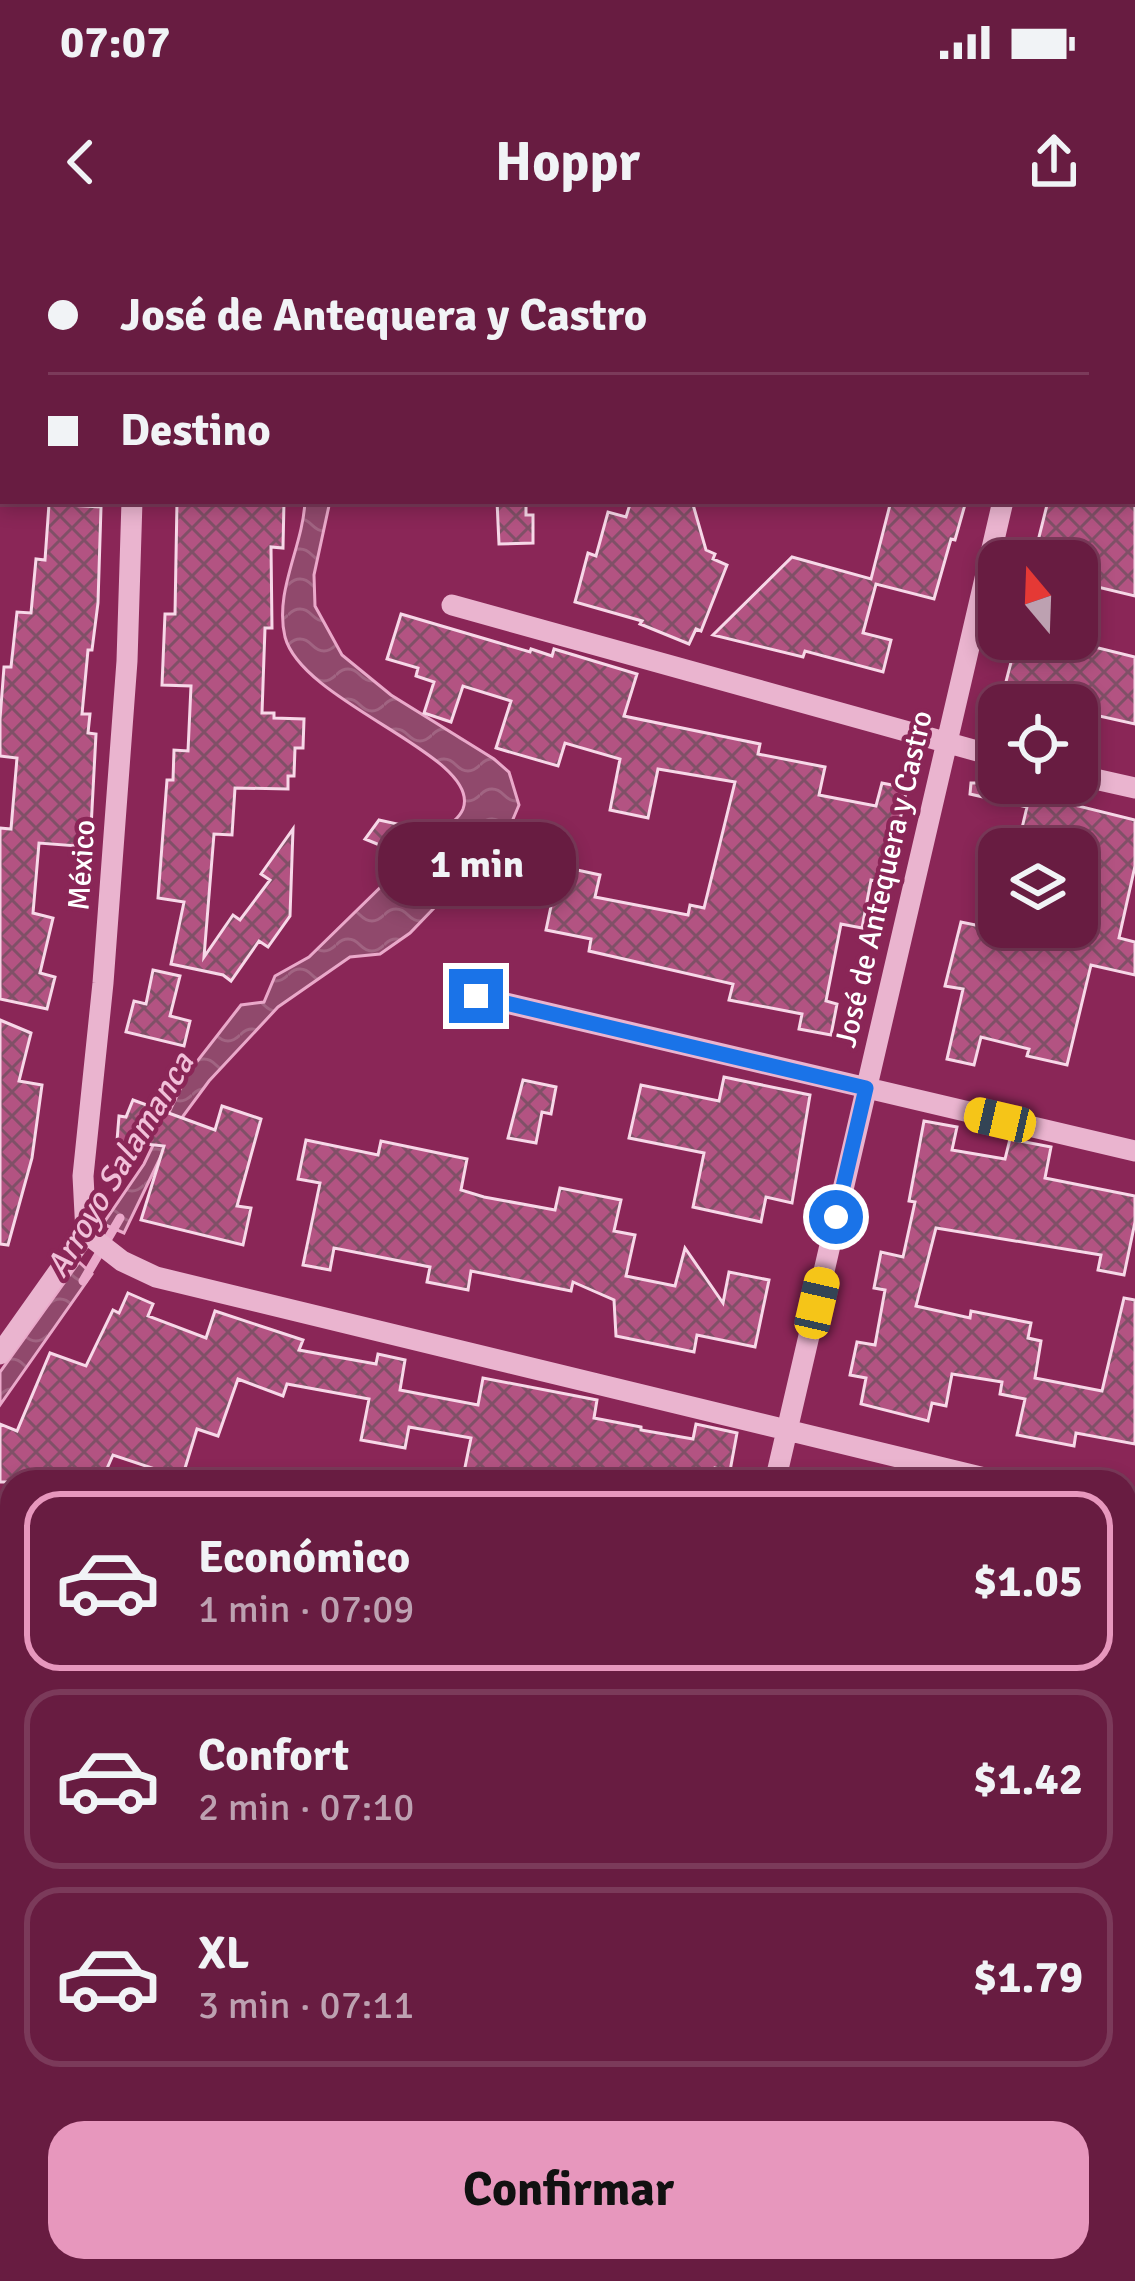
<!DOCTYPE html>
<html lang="es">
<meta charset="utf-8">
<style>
:root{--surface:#681c41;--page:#70294c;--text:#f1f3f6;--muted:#bda1b1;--line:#7b3a5a;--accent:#e797bd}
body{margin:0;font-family:Signika,sans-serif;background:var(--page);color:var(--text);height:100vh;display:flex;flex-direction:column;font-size:45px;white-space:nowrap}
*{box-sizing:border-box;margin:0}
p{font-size:39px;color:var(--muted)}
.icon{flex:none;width:66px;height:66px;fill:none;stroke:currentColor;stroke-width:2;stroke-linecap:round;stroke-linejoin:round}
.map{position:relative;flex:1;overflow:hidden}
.sheet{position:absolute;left:0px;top:1230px;width:1137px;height:813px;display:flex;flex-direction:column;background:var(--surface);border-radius:36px 36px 0 0;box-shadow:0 6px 18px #0003,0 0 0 3px var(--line)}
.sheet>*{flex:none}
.banner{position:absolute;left:0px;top:0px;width:1137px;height:264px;box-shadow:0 6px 18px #0003,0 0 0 3px var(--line);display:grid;align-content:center;height:264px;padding:0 48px;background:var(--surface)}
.needle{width:78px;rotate:341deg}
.buttons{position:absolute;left:978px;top:300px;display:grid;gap:24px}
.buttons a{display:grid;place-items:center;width:120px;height:120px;border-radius:24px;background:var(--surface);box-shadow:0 6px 18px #0003,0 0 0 3px var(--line);font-size:60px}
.end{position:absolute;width:54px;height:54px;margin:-27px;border:15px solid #1a73e8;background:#fff;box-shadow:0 0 0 6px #fff}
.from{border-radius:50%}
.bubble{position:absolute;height:84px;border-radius:36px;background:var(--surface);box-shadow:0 6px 18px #0003,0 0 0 3px var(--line);font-size:39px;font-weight:700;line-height:84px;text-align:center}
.car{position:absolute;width:36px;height:72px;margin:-36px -18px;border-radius:15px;box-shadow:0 0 9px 3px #0007;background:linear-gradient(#f5c518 24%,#345 0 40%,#f5c518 0 76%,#345 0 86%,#f5c518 0)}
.banner b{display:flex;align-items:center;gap:42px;height:114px;font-size:45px}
.banner b+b{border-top:3px solid var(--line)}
.banner i{width:30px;height:30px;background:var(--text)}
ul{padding:21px 0 0;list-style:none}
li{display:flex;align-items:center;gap:36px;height:180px;margin:0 24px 18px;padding:0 24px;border:6px solid var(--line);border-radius:36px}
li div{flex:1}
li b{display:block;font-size:45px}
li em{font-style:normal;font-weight:700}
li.current{border-color:var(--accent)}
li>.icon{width:108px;height:108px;stroke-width:1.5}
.primary-button{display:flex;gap:24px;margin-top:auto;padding:24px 48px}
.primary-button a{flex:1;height:138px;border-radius:36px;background:var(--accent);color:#111;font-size:48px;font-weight:700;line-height:138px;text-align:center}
.status{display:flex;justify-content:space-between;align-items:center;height:84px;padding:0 60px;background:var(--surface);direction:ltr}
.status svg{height:33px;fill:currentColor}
header{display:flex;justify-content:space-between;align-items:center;height:156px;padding:0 48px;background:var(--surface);font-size:54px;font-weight:700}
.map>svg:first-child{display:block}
.water{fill:url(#water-waves);stroke:#eaa9ca;stroke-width:3}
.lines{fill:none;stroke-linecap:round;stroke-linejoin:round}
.stream{stroke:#eaa9ca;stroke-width:9}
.building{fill:url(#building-cross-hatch);stroke:#f7d8e8;stroke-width:3}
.minor{stroke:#eab4cf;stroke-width:21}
.route{stroke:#1a73e8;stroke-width:15}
.labels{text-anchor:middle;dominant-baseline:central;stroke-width:9;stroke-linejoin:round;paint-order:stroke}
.street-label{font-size:30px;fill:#fff;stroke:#8a2657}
.water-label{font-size:33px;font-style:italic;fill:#f1c0d9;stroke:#8a2657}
</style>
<div class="status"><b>07:07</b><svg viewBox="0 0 49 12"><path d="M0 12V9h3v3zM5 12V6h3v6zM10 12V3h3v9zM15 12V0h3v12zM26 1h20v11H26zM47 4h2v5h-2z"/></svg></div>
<header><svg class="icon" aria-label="back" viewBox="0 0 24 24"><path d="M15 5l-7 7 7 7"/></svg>Hoppr<svg class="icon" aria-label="share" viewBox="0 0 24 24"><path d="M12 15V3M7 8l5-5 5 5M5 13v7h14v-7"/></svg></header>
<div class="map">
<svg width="1135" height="2041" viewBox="0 0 1135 2041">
<defs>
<pattern id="water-waves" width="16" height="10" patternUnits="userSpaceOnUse" patternTransform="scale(3)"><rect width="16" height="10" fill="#90496c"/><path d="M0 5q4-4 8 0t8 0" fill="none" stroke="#a16482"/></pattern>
<pattern id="building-cross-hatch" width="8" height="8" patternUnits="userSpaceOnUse" patternTransform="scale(3)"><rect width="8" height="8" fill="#b35382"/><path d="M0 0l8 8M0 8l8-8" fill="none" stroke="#805067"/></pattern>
</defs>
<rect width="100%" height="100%" fill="#8a2657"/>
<!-- water -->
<path class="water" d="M305 261H330L314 335 315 366 342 415 391 455 494 519 509 532 519 565 508 591 410 693 380 714 350 717 278 767 209 841 175 887 124 993 103 984 144 924 188 833 241 765 264 762 275 736 309 717 435 594C445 587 458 581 463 569 483 516 303 464 285 397 274 351 303 307 305 261Z
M79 1022 92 1034 0 1165V1132Z"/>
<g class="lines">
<!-- stream -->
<path class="stream" d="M83 1041 120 978"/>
</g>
<!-- building -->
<path class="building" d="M177 261H284L283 308 271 307 272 388H265L262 473H274V478L304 479 303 508H295L294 536H288V549L235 548 232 595 214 594 204 717 233 675 240 680 270 640 261 634 293 589 290 676 268 707 259 701 231 741 223 735 171 724 184 662 158 658 167 540H173L174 510 188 511 191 446 162 445 165 374H175Z
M497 261H526V275H533V303L499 304Z
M631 261H692L706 310 715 314 713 319 727 325 701 391 696 389 689 404 640 384 642 381 575 362 588 313 596 316 608 272 626 277Z
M891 261H966L955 300 951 299 934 359 876 344 863 393 891 400 883 432 805 411 803 417 713 395 792 317 871 339Z
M1048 261H1135V356L1077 342V321H1033Z
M49 264 101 267 98 363 92 410H88L82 474H90L88 493 96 494 90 607 39 603 33 673 53 678 40 733 55 737 47 769 0 759V588L11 589 17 518 0 516V479L4 427H11L17 372 31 373 36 319 45 320Z
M401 374 530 412 531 409 552 416 554 409 637 434 624 476 760 504 758 514 825 527 819 555 876 566 882 543 907 548 886 643 871 640 862 688 841 684 826 761 837 764 831 795 799 789 802 774 729 760 733 744 589 711 591 699 546 690 554 652 562 654 568 628 600 635 595 657 688 675 690 665 704 668 735 542 658 529 648 578 610 570 620 519 565 503 558 526 496 508 511 461 463 446 451 482 424 473 434 442 416 436 418 428 387 419Z
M1017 399H1062L1135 417V484L1077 471V465H1000Z
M971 543H1059L1058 548 1081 553 1078 566 1135 580V626L1119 698 1135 702V735L1091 725 1067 825 1027 816 1029 809 981 797 974 825 947 819 963 749 945 746 961 682 985 687H1077V659L1087 609H1017L1027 567 970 554Z
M379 580 402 585 394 611 365 599Z
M153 730 180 736 170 776 190 781 184 806 126 792 134 761 146 764Z
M0 780 31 793 19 841 42 845 32 918 8 1005 0 1004Z
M724 837 810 855 792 963 766 957 761 982 693 967 704 913 629 898 641 845 719 861Z
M523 840 556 847 551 874 542 872 536 903 508 898Z
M133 860 215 890 222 866 261 879 237 966 251 968 243 1005 141 980 164 906 117 901 119 876 126 877Z
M924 881 957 887 952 910 1005 919 1010 899 1051 907 1045 938 1135 956V982L1124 1035 1098 1030 1101 1015 936 988 916 1066 970 1078 971 1071 1031 1083 1028 1098 1041 1101 1035 1138 1102 1151 1124 1058 1135 1060V1204L1076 1193 1074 1206 1017 1195 1025 1159 1000 1154 1002 1142 952 1134 946 1166 932 1163 928 1181 861 1164 866 1138 850 1135 857 1102 875 1105 885 1050 874 1048 881 1012 903 1017 915 962 909 961Z
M306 900 378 915 381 901 467 919 461 950 484 957 555 970 560 948 621 960 614 991 635 995 626 1036 675 1046 685 1008 723 1063 729 1032 769 1040 755 1107 697 1095 694 1112 616 1096 614 1060 573 1042 571 1051 471 1031 468 1050 427 1042 430 1027 334 1008 330 1030 303 1025 320 943 298 939Z
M128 1053 153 1064 148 1076 206 1098 215 1071 303 1100 299 1110 376 1124 378 1114 405 1120 400 1150 478 1165 483 1138 597 1160 594 1178 641 1187V1190L693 1199 696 1184 737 1193 730 1231 715 1228 712 1242H462L471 1198 409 1187 405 1208 361 1200 369 1159 287 1144 283 1156 238 1139 218 1196 197 1189 182 1238 113 1215 101 1242H0V1184L17 1191 50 1113 86 1126 113 1070 119 1073Z"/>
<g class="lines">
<!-- minor -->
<path class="minor" d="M107 0V3
M1063 3 1064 0
M1134 188 1135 189
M0 242H3
M452 365 999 517
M1077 535 1135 548
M476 756 1135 911
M86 993 122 1021 156 1037 1001 1242
M86 993 83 936 103 743 127 421 132 261
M0 1114 86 993
M775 1242 1003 261
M1125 1272 1135 1274
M0 1364 12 1367
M1125 1633 1135 1636
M0 1729 12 1732
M1125 1806 1135 1764
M1125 1996 1135 1998
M116 2041 119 2031
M589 2041 591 2031
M1071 2041 1073 2031"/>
</g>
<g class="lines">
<!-- route -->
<path class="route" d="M476 756 866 848 836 977"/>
</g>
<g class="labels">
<!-- street labels -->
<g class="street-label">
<text transform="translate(82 625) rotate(-86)">México</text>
<text transform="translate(884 639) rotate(-77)">José de Antequera y Castro</text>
</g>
<!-- water labels -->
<g class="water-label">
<text transform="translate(120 925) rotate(-59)">Arroyo Salamanca</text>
</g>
</g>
</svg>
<div class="buttons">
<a><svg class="needle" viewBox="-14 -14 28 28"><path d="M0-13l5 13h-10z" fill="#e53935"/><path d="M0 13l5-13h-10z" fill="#bda1b1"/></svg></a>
<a><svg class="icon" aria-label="locate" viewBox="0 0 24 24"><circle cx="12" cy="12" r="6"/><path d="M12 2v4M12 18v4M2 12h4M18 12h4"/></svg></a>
<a><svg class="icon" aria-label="layers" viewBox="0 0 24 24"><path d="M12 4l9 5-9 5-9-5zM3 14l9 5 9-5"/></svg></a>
</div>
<i class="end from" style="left:836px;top:977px"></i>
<i class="end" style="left:476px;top:756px"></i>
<div class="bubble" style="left:378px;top:582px;width:198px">1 min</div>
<i class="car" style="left:1000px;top:880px;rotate:283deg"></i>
<i class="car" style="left:817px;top:1063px;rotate:13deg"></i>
<div class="banner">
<b><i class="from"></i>José de Antequera y Castro</b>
<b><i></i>Destino</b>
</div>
<section class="sheet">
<ul>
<li class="current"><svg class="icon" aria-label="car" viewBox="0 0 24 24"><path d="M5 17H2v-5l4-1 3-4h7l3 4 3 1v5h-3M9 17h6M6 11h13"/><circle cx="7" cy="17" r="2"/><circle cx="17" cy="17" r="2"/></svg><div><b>Económico</b><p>1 min · 07:09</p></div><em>$1.05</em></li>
<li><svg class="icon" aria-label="car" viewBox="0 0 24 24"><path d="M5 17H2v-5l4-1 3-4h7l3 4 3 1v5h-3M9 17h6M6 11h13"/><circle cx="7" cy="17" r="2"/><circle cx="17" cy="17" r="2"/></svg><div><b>Confort</b><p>2 min · 07:10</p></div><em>$1.42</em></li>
<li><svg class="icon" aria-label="car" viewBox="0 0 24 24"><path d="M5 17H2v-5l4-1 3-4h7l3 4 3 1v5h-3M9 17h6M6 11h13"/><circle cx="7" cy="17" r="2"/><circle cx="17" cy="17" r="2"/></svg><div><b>XL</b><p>3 min · 07:11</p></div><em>$1.79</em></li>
</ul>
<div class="primary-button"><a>Confirmar</a></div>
</section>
</div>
